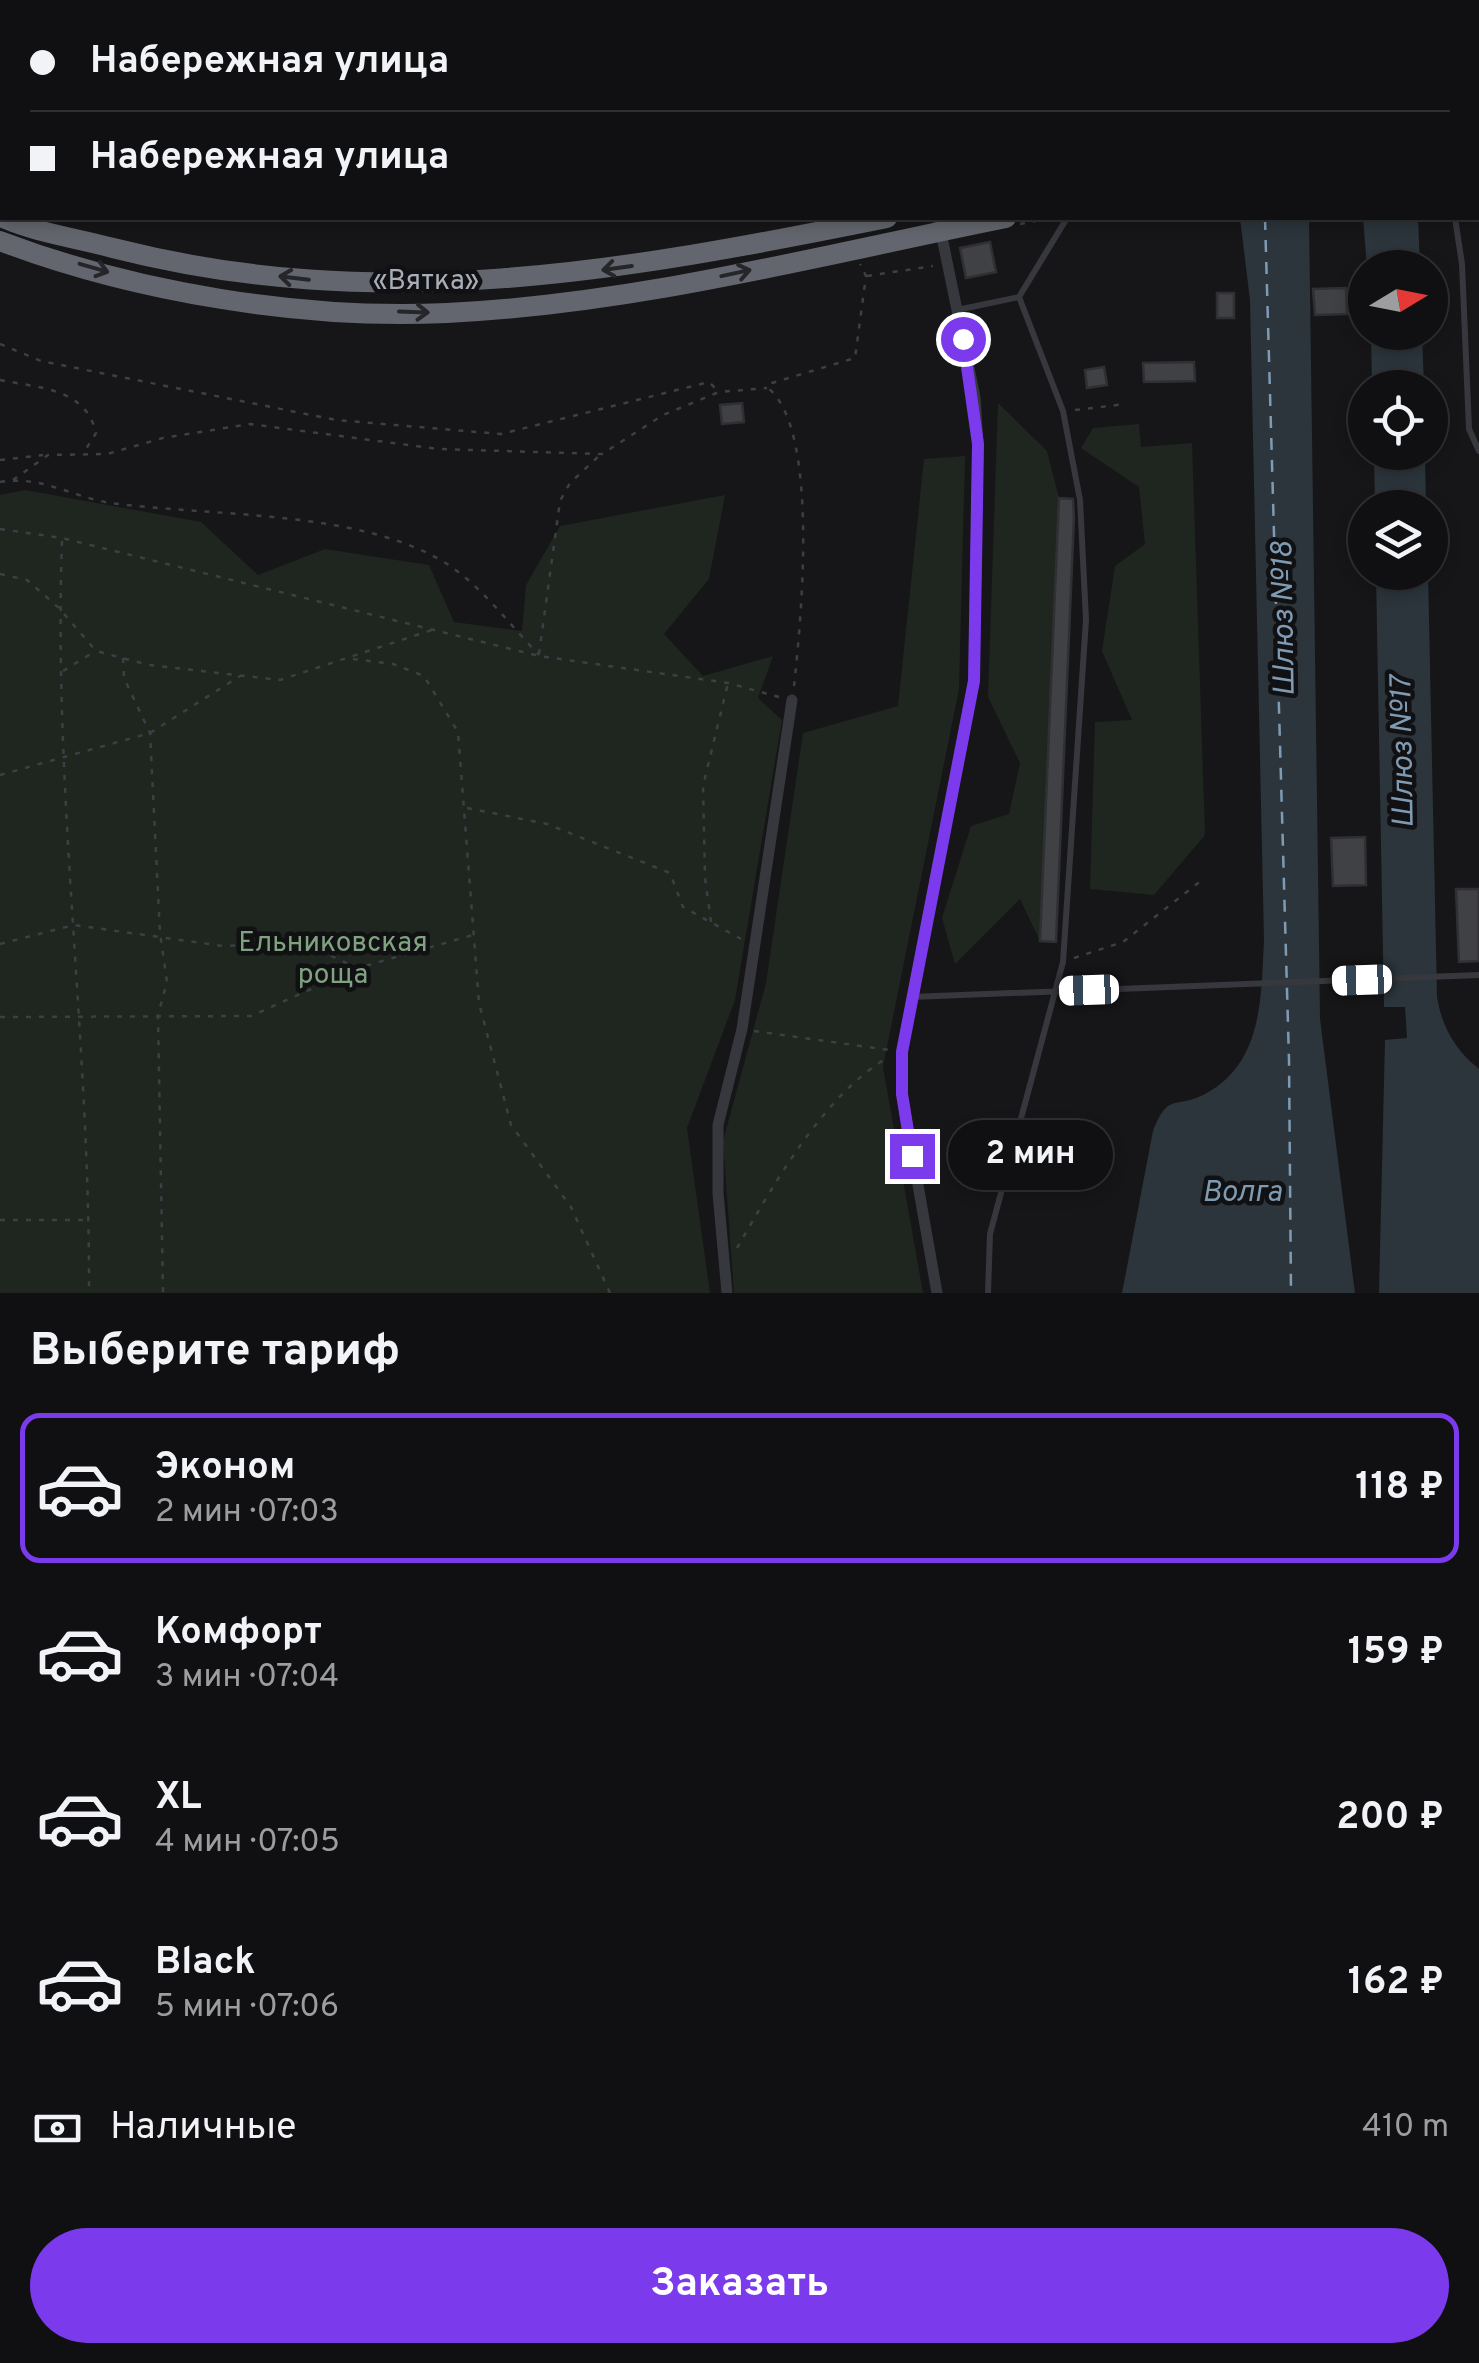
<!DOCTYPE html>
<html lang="ru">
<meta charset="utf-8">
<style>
:root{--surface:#101012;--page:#1e1e20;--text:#f1f3f6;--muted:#9c9d9f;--line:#303032;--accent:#7c3aed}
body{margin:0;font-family:Overpass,sans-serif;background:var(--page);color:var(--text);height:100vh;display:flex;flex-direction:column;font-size:38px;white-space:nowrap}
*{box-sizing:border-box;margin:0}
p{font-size:32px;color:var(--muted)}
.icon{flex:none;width:55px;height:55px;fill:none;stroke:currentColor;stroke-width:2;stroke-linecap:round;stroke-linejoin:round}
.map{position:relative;height:1293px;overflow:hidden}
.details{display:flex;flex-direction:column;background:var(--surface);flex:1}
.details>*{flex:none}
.top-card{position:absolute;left:0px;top:0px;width:1480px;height:220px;box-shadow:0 5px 15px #0003,0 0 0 2px var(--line);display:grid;align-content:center;height:220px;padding:0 30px;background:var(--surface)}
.needle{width:65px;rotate:80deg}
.fabs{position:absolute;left:1348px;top:250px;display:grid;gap:20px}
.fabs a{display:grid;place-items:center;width:100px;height:100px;border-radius:50%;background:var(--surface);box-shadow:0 5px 15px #0003,0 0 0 2px var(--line);font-size:50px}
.end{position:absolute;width:45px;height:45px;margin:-22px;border:12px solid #7c3aed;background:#fff;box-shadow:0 0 0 5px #fff}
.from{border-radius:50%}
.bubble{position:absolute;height:70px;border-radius:35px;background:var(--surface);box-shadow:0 5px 15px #0003,0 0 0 2px var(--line);font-size:32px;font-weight:700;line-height:70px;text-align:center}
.car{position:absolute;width:30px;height:60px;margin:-30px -15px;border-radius:12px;box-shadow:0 0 8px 2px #0007;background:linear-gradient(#fff 24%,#345 0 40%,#fff 0 76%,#345 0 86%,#fff 0)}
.top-card b{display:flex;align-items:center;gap:35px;height:95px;font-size:38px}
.top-card b+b{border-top:2px solid var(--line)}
.top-card i{width:25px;height:25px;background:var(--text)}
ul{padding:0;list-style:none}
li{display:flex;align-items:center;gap:30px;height:150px;margin:0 20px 15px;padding:0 10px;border:5px solid transparent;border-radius:20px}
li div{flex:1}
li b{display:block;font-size:38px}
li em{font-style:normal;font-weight:700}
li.current{border-color:var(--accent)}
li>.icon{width:90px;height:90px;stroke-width:1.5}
h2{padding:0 30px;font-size:45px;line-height:120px}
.pay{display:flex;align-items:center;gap:25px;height:110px;padding:0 30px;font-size:38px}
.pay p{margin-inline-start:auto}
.primary-button{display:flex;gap:20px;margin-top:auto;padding:20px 30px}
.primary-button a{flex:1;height:115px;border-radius:60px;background:var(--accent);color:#fff;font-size:40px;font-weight:700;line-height:115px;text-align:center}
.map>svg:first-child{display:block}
.green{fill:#1e261f}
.water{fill:#2c353c}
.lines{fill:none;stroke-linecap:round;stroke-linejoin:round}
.ferry{stroke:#7f9bb3;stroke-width:2.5;stroke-dasharray:12 10;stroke-linecap:butt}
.building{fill:#404145;stroke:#303034;stroke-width:2.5}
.path{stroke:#3d3f44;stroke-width:2.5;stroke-dasharray:5 8;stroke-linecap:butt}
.lane{stroke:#37383d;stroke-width:6}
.street{stroke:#37383d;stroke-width:11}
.highway{stroke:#63666e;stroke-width:20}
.oneway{stroke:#26262a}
.route{stroke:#7c3aed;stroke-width:12}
.labels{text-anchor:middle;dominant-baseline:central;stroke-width:9;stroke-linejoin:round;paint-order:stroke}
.street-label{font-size:28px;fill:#a8adb8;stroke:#111113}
.park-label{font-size:28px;fill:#7fa381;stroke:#111113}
.water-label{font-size:30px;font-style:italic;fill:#7f9bb3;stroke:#111113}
</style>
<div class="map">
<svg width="1479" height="1293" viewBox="0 0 1479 1293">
<rect width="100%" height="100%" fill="#161618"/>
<!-- green -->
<path class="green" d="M0 0H806L2 2V103Z
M998 403 1047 451 1059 498 1040 941 1020 899 955 964 942 918 971 826 1009 814 1020 763 988 697Z
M1139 424 1141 447 1192 443 1205 835 1154 895 1090 889 1095 722 1132 720 1102 651 1115 566 1145 544 1139 487 1081 448 1093 428Z
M965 456 959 689 883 1067 923 1293H734L723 1141 766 983 803 733 898 706 924 459Z
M25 490 201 522 258 575 325 549 429 565 454 622 522 631 526 585 560 526 725 495 709 579 664 634 703 676 773 656 758 698 782 720 735 1000 687 1128 710 1293H0V495Z"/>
<!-- water -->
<path class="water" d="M1240 218H1309L1320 1019 1355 1293H1122L1153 1131C1169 1091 1174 1110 1205 1094 1263 1063 1261 998 1264 940L1250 300Z
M1363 218H1418L1420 267H1367Z
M1371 333H1422L1424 387H1372Z
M1374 453H1425L1426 507H1375Z
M1376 573H1428L1437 997C1442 1027 1455 1050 1479 1069V1293H1379L1385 1040 1407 1038 1405 1007H1384Z"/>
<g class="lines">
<!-- ferry -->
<path class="ferry" d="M1251 0V2
M1265 218 1289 1060 1291 1293"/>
</g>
<!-- building -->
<path class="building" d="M990 242 996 272 966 278 960 248Z
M1346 288 1347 314 1315 315 1313 289Z
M1217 293H1234V318H1217Z
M1194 362 1195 381 1144 382 1143 363Z
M1104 367 1107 385 1087 388 1085 370Z
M742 403 744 422 722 424 720 405Z
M1059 498 1073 499 1074 517 1056 942 1040 941Z
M1365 837 1366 885 1333 886 1331 838Z
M1456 889H1479V961L1459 962Z"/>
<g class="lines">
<!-- path -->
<path class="path" d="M803 0 807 2
M866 2 868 0
M1020 224 1050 218
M867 276 933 266
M0 344 41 361 336 420 501 434 709 382 718 391
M0 380C39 388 86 388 96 433L84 452
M1075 410 1126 404
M0 460 43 455
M13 480 48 455 107 454 163 438 250 424 438 449 602 454 663 415 719 392 767 388
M0 482C41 475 72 497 111 503 211 517 369 509 453 568 485 591 512 627 539 655
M0 529 62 538 539 656 728 683 779 697
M62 541C53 792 90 1042 89 1293
M0 574 27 580 59 608 96 651 149 665 280 680 432 630
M539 654 560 501 570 483 601 454
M123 658 124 678 150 733 160 933 167 982 158 1015 163 1293
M353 659 393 664 424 676 458 732 479 1003 511 1125 571 1207 610 1293
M63 671 94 652
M794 686C801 621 820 430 768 388L772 383 855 358 866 276 860 264
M0 775 150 733 240 676
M467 808 547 824 670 873 683 907 741 939
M711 922 705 878 703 786 728 683
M0 944 74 925 223 946 302 942 357 968
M1074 958 1123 942 1202 880
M0 1017 251 1016 358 968 473 935
M754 1031 889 1050
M0 1220H88
M737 1248C774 1184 824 1094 889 1057"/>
<!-- lane -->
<path class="lane" d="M968 0V2
M1079 0 1080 2
M1478 36 1479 35
M1455 218 1462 264 1469 429 1479 451
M957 310 1019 297
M911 997 1479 975
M988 1293 990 1234 1063 962 1086 620 1080 500 1063 411 1019 297 1067 218"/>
<!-- street -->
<path class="street" d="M893 0V2
M727 1293 718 1193V1125L742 1029 792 700
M937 1293 902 1094V1052L974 681 978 444 975 397 938 218"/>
<!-- highway -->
<path class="highway" d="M1478 97H1479
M1478 122H1479
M3 218C37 233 77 238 113 248 380 316 624 271 887 218
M0 241C134 292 303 320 447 313 636 304 822 255 1006 218"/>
</g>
<!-- one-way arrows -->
<defs><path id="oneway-shaft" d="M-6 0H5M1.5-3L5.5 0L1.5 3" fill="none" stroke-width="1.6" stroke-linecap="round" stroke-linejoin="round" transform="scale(2.5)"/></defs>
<g class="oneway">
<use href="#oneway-shaft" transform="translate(94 268) rotate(16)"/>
<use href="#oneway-shaft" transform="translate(617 268) rotate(172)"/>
<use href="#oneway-shaft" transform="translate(736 273) rotate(-12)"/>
<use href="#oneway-shaft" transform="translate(294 278) rotate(-173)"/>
<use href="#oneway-shaft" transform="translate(414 312) rotate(2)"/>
</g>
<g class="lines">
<!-- route -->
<path class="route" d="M912 1156 902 1094V1052L974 681 978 444 963 339"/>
</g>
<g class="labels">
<!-- street labels -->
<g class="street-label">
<text x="426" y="282">«Вятка»</text>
</g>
<!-- park labels -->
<g class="park-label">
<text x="333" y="944">Ельниковская<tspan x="333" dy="32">роща</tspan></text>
</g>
<!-- water labels -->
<g class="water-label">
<text transform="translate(1285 619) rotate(-91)">Шлюз №18</text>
<text transform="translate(1404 752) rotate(-91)">Шлюз №17</text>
<text x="1242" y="1193">Волга</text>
</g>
</g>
</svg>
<div class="fabs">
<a><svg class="needle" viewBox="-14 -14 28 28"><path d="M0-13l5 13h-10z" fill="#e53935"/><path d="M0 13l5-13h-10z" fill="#9c9d9f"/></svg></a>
<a><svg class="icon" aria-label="locate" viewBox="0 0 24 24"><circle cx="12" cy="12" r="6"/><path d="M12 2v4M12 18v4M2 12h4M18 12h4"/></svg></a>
<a><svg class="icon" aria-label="layers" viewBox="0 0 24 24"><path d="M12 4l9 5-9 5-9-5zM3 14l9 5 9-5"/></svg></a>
</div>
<i class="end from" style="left:963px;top:339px"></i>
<i class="end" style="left:912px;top:1156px"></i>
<div class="bubble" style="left:948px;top:1120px;width:165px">2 мин</div>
<i class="car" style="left:1362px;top:980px;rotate:268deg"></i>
<i class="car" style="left:1089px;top:990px;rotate:268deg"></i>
<div class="top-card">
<b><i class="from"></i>Набережная улица</b>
<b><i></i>Набережная улица</b>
</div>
</div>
<section class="details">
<h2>Выберите тариф</h2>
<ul>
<li class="current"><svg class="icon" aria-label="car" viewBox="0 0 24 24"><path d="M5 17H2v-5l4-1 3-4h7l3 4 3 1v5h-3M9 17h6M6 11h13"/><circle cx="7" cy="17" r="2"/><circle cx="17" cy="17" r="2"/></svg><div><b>Эконом</b><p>2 мин · 07:03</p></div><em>118 ₽</em></li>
<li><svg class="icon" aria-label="car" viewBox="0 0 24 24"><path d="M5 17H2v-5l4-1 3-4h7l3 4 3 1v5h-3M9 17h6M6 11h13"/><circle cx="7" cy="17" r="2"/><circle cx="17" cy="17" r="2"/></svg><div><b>Комфорт</b><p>3 мин · 07:04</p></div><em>159 ₽</em></li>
<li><svg class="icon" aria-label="car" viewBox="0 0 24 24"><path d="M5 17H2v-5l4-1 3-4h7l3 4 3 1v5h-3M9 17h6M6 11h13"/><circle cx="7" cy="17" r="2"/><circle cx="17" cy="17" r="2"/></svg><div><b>XL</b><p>4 мин · 07:05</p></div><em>200 ₽</em></li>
<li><svg class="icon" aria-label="car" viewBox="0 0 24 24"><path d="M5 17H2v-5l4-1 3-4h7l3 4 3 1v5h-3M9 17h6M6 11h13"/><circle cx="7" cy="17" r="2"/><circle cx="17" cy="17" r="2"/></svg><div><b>Black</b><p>5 мин · 07:06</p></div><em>162 ₽</em></li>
</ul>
<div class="pay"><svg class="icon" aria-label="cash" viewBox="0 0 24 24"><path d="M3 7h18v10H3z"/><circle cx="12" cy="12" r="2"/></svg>Наличные<p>410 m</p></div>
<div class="primary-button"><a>Заказать</a></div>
</section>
